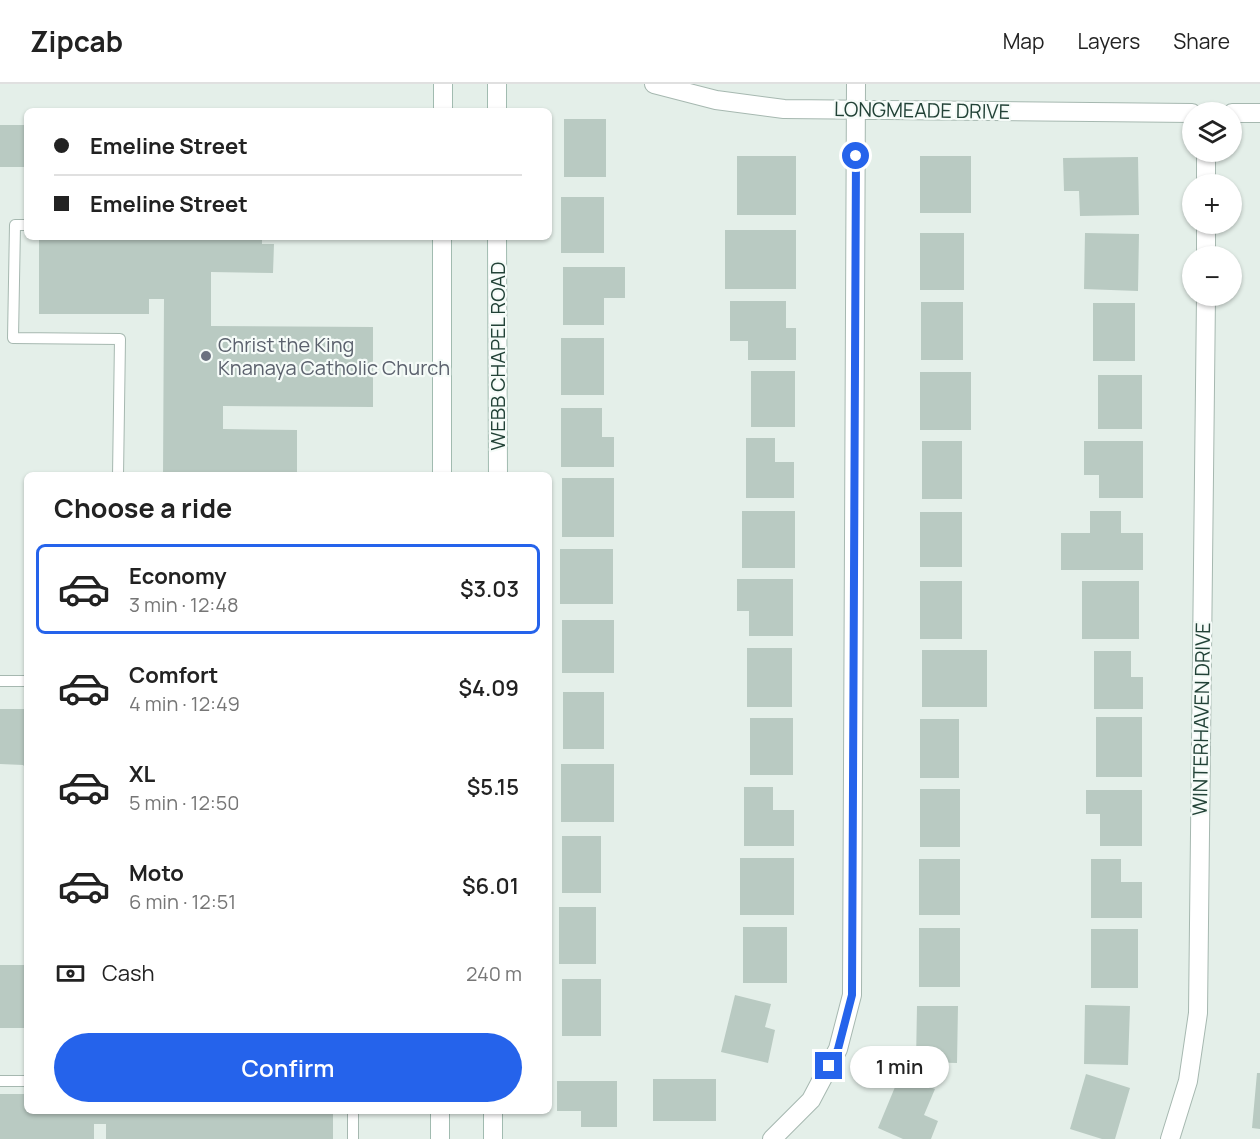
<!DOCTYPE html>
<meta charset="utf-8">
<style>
:root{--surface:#fff;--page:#f2f2f2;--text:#222;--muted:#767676;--line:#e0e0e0;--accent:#2563eb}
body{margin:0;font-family:Manrope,sans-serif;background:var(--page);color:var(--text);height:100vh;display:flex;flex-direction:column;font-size:22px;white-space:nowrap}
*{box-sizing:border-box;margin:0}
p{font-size:20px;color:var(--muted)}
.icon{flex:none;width:33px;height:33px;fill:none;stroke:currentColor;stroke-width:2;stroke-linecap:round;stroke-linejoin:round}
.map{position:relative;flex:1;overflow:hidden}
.panel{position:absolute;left:24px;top:388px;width:528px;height:642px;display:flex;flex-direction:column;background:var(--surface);border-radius:9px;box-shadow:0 2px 4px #0004}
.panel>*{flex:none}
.hud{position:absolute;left:24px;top:24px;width:528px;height:132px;border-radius:9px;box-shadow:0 2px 4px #0004;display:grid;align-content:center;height:132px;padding:0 30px;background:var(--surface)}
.tools{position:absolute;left:1182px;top:18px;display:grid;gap:12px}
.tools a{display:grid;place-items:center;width:60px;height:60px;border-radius:50%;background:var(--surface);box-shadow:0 2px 4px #0004;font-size:30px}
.end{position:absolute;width:27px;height:27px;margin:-14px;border:8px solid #2563eb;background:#fff;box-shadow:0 0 0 3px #fff}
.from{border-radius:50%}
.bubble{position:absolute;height:42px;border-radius:21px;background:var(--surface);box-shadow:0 2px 4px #0004;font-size:20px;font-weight:600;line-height:42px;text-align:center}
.hud b{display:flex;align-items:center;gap:21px;height:57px;font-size:22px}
.hud b+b{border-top:2px solid var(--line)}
.hud i{width:15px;height:15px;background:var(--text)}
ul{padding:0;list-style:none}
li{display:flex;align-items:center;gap:18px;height:90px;margin:0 12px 9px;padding:0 18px;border:3px solid transparent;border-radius:9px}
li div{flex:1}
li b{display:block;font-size:22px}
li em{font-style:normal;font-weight:600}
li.active{border-color:var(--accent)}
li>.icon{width:54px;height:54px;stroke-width:1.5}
h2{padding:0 30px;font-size:27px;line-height:72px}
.pay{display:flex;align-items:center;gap:15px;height:66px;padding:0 30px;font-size:22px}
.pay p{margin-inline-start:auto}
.primary-button{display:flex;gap:12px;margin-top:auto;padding:12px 30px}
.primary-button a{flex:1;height:69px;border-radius:36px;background:var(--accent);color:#fff;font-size:24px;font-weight:600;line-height:69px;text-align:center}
header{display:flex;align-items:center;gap:36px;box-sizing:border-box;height:84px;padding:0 30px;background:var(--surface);border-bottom:2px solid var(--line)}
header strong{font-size:28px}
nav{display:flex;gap:33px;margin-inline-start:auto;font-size:21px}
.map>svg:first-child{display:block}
.building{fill:#b9cac2}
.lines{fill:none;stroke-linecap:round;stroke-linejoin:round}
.lane-casing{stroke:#a6b8b0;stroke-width:12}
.street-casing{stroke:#a6b8b0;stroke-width:20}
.secondary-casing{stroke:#a1bbb0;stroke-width:20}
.lane{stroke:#fff;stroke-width:10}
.street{stroke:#fff;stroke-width:18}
.secondary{stroke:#fff;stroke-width:18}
.route{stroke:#2563eb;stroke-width:8}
.worship-dot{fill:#6b7280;stroke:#f5fbf8;stroke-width:2}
.labels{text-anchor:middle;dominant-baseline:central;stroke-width:4.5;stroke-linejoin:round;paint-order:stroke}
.street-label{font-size:20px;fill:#224237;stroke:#f5fbf8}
.worship-label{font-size:20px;fill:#5b616d;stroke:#f5fbf8;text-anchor:start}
</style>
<header>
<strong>Zipcab</strong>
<nav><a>Map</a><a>Layers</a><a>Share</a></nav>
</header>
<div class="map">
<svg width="1260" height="1055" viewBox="0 0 1260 1055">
<rect width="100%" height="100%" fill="#e4efe9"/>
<!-- building -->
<path class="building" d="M564 35H606V93H564Z
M0 41H27V83H0Z
M737 72H796V131H737Z
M920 72H971V129H920Z
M1138 73 1139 131 1080 132 1079 107H1064L1063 74Z
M561 113H604V169H561Z
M725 146H796V205H725Z
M920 149H964V206H920Z
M1085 149 1139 150 1138 207 1084 205Z
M39 153H262V160H274L273 189 211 188V242L373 243V323L223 322V345L297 346V392L163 391 164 215H149V230H39Z
M563 183H625V214H604V241H563Z
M730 217H786V244H796V276H748V257H730Z
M921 218H963V276H921Z
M1093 219H1135V277H1093Z
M561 254H604V311H561Z
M751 287H795V343H751Z
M920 288H971V346H920Z
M1098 291H1142V345H1098Z
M561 324H602V353H614V383H561Z
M746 354H775V378H794V414H746Z
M922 357H962V415H922Z
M1084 357H1143V414H1099V391H1084Z
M562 394H614V453H562Z
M742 427H795V484H742Z
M1090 427H1121V449H1143V486H1061V449H1090Z
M920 428H962V483H920Z
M560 465H613V520H560Z
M737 495H793V552H749V527H737Z
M920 497H962V555H920Z
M1082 497H1139V555H1082Z
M562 536H614V589H562Z
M747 564H792V623H747Z
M922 566H987V623H922Z
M1094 567H1131V593H1143V625H1094Z
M563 608H604V665H563Z
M0 625H27V685L23 681 0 680Z
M1096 633H1142V693H1096Z
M750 634H793V691H750Z
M920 635H959V694H920Z
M561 680H614V738H561Z
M744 703H773V726H794V762H744Z
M920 705H960V763H920Z
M1086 706H1142V762H1100V730H1086Z
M562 752H601V809H562Z
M740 774H794V831H740Z
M919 775H960V831H919Z
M1091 775H1121V798H1142V834H1091Z
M559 823H596V880H559Z
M743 843H787V899H743Z
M919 844H960V903H919Z
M1091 845H1138V904H1091Z
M0 881H27V944H0Z
M562 895H601V952H562Z
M735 911 771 920 765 943 775 946 768 979 721 968Z
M1085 921 1130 922 1128 981 1084 980Z
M917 922H958L957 979 916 978Z
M1257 989H1260V1045L1252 1044Z
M1086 990 1130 1004 1115 1055H1102L1070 1045Z
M900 991 935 1005 924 1031 938 1037 931 1055H903L878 1044Z
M653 995H716V1037H653Z
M557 997H617V1043H581V1027H557Z
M0 1010H27V1028H333V1055H106V1040H94V1055H0Z"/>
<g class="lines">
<defs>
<path id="lane" d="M27 141H15L13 254 120 255 118 392
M0 597H27
M0 997H27
M353 1055V1028"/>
<path id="street" d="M654 0 716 16 784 25 1192 29
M1232 29H1260
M1206 68V100
M1206 140V172
M772 1055 811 1016 838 965 852 911 856 0
M1170 1055 1188 997 1198 929 1206 212"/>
<path id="secondary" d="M497 0V27
M443 27V0
M497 153 498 392
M442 392V153
M440 1055V1028
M493 1055V1028"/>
</defs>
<!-- lane casing -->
<use href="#lane" class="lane-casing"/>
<!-- street casing -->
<use href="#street" class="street-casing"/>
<!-- secondary casing -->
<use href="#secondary" class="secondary-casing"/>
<!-- lane -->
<use href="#lane" class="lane"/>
<!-- street -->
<use href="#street" class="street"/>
<!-- secondary -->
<use href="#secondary" class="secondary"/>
</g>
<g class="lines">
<!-- route -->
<path class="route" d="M829 982 838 965 852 911 856 72"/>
</g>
<!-- markers -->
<circle class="worship-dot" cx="206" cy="272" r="6"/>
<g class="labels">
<!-- street labels -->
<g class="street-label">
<text transform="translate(922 26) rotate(1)">LONGMEADE DRIVE</text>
<text transform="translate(497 272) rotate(-90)">WEBB CHAPEL ROAD</text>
<text transform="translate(1201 635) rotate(-89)">WINTERHAVEN DRIVE</text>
</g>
<!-- worship labels -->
<g class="worship-label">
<text x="218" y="260">Christ the King<tspan x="218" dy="23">Knanaya Catholic Church</tspan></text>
</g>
</g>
</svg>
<div class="tools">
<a><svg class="icon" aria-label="layers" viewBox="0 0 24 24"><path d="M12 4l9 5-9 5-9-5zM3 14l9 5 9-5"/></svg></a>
<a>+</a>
<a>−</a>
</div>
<i class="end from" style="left:856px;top:72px"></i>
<i class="end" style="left:829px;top:982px"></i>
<div class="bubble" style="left:850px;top:962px;width:99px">1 min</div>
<div class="hud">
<b><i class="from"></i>Emeline Street</b>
<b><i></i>Emeline Street</b>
</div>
<section class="panel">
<h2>Choose a ride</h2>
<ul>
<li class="active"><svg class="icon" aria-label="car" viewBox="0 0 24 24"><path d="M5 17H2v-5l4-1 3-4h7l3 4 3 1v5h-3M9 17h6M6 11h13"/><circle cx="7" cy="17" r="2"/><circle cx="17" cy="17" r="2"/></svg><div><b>Economy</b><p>3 min · 12:48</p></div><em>$3.03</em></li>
<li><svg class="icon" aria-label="car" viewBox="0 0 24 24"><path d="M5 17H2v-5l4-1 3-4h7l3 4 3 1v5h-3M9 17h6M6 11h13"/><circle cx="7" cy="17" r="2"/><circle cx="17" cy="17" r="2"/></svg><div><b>Comfort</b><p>4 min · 12:49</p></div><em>$4.09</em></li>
<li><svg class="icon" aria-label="car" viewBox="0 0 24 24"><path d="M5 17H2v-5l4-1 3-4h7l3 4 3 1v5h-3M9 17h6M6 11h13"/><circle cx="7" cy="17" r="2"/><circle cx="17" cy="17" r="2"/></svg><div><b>XL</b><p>5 min · 12:50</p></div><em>$5.15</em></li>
<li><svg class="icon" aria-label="car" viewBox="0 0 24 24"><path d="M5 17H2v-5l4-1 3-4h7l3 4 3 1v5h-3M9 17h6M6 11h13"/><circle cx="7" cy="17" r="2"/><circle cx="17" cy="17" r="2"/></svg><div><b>Moto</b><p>6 min · 12:51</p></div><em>$6.01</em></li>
</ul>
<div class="pay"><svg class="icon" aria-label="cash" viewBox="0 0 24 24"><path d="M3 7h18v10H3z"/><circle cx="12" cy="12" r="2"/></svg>Cash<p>240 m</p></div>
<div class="primary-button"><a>Confirm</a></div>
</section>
</div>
